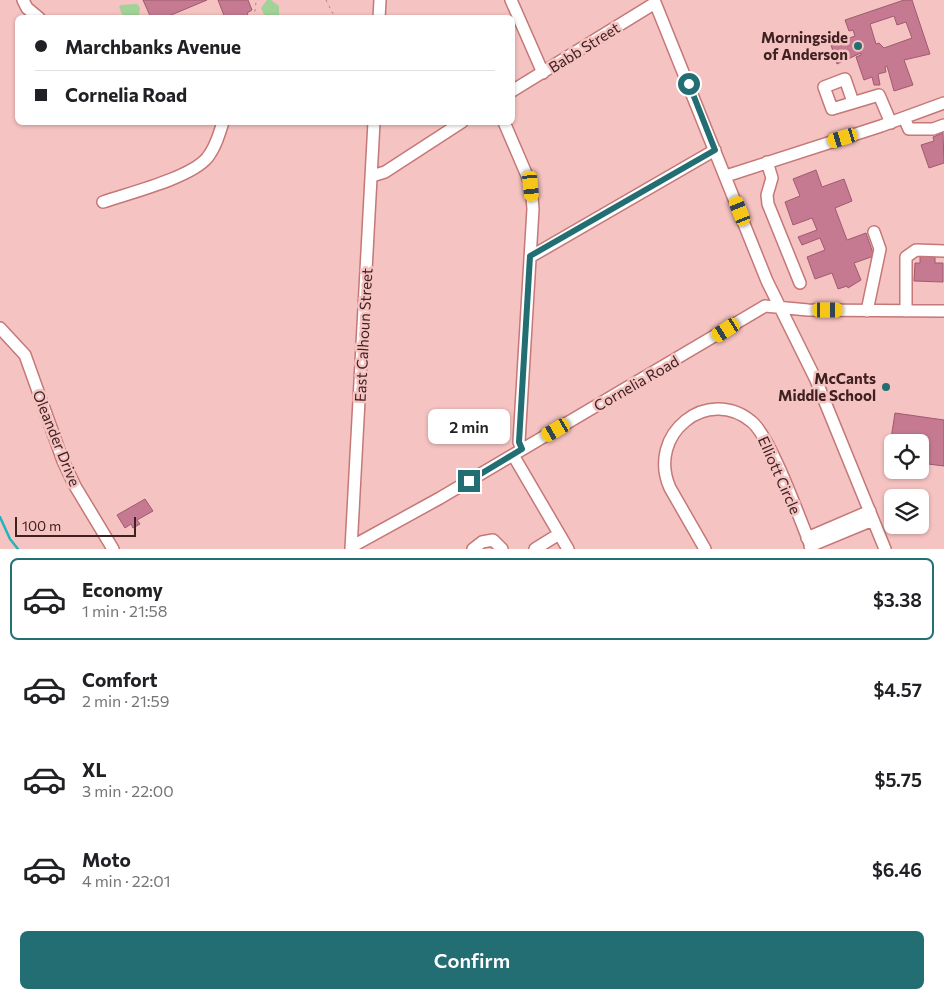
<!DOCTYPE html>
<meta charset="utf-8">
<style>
:root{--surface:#fff;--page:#f6f6f6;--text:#202124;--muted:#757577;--line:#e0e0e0;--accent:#226e72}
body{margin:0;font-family:Commissioner,sans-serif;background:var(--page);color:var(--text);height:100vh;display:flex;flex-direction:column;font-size:19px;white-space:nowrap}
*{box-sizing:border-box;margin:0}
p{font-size:16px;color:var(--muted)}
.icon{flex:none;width:28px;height:28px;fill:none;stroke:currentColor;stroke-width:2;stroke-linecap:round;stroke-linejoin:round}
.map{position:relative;height:549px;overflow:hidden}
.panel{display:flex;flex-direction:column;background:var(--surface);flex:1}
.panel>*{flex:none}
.hud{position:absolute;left:15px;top:15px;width:500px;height:110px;border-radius:8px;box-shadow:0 1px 4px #0004;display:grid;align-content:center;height:110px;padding:0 20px;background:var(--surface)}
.tools{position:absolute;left:884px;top:434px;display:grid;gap:10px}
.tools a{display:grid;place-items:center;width:45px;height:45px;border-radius:8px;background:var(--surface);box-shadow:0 1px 4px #0004;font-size:25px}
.scale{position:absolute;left:15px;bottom:12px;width:121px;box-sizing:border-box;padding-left:5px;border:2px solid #402121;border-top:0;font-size:14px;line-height:18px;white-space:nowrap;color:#402121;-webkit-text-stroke:4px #f5c3c1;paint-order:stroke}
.end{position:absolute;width:22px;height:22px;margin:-11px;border:6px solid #226e72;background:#fff;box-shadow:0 0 0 2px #fff}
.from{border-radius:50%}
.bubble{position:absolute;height:35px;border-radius:8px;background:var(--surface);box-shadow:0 1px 4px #0004;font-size:16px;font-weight:600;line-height:35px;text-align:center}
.car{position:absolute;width:15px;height:30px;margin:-15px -8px;border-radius:6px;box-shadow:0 0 4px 1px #0007;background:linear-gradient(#f5c518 24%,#345 0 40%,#f5c518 0 76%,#345 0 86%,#f5c518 0)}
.hud b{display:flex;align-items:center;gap:18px;height:48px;font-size:19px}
.hud b+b{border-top:1px solid var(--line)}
.hud i{width:12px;height:12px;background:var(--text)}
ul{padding:9px 0 0;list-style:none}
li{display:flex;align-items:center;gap:15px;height:82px;margin:0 10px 8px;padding:0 10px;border:2px solid transparent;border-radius:8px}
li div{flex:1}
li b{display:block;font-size:19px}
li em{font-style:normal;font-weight:600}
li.current{border-color:var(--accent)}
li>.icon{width:45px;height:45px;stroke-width:1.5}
.button{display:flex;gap:10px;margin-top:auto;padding:10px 20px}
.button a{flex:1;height:58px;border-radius:8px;background:var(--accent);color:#fff;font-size:20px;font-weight:600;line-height:58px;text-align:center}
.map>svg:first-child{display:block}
.green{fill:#a1d297}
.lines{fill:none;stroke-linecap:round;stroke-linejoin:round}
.stream{stroke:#23b4bc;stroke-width:2.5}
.building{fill:#c57a91;stroke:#a05a70;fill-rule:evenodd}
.minor-casing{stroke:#c47877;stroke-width:14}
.path{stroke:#b18684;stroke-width:1;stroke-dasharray:2.5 4;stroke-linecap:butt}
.minor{stroke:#fff;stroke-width:11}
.route{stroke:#226e72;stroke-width:6}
.poi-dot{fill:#226e72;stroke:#f5c3c1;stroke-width:2}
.labels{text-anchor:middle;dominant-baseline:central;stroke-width:5;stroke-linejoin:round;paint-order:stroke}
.poi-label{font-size:15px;font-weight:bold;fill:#402121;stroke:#f5c3c1;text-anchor:end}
.street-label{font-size:15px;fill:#402121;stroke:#f5c3c1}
</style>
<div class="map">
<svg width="944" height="549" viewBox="0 0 944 549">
<rect width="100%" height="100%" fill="#f5c3c1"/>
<!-- green -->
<path class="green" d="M267 0H271L279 6V17H265L261 8Z
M137 4 140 8 139 15 136 17H123L119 7 121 5Z"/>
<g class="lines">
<!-- stream -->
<path class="stream" d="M0 517 10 539 18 549"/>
</g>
<!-- building -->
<path class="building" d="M143 0H207L164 18H151Z
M218 0H248L252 10 247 13 249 18H225Z
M904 0H912L930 54 904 60 913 85 894 91 887 66 885 67 886 72 878 74 880 85H874L872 77 864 80 856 57 861 55V53L837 64 831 45 855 36 853 30 849 31 845 20ZM894 16 897 25 906 22 912 38 884 48 879 43 876 44 870 24Z
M943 133 944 163 929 168 921 145 934 141 933 137Z
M816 170 822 187 844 179 852 201 835 208 847 240 866 233 874 256 854 263 861 280 848 288 847 286 838 289 832 273 815 279 807 257 825 250 820 238 802 245 798 237 817 230 812 218 793 225 785 202 800 196 793 179Z
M920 254H935V263H943V282L914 281 915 263H920Z
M895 413 944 420V466L920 463V442H892V459L888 458Z
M145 499 153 511 137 520 140 524 133 528 131 524 125 528 117 515Z"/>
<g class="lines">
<defs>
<path id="minor" d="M23 0 27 8 39 18
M511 0 543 73
M654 0 767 281 816 380 885 549
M379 18 380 0
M512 91 655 3
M853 102 845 79 824 87 832 109 879 95 891 123
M904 118 909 129H933L944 125
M504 122 531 185 533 209 519 442 522 449
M767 162 772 178 767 195 768 204 800 283
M372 176 385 172 462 122
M726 176 881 126 944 103
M103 202C129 193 190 178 207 158 215 148 219 135 223 122
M530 257 715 150
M867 311 880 249 874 232
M906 311V257L916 250 944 251
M0 328 25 355 63 461 75 486 113 549
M513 455 568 549
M807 538 870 511
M810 546 873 520
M351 547 440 498 765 306 808 310 944 311
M351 549 374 122
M473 549 482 542 493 540 502 549
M535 549 559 534
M705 549 670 488C646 434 708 385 752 422 771 438 801 522 812 549"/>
</defs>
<!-- minor casing -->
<use href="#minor" class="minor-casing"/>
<!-- path -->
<path class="path" d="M326 0 335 18
M254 18 256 2 259 0"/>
<!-- minor -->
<use href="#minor" class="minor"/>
</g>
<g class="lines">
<!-- route -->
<path class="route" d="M469 481 522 449 519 442 530 256 715 150 689 84"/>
</g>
<!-- markers -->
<g class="poi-dot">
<circle cx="858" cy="46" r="5"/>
<circle cx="886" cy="387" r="5"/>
</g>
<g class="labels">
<!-- poi labels -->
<g class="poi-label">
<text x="848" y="37">Morningside<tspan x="848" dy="17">of Anderson</tspan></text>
<text x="876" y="378">McCants<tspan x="876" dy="17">Middle School</tspan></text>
</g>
<!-- street labels -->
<g class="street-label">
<text transform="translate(584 47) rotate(-32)">Babb Street</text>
<text transform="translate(363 335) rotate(-87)">East Calhoun Street</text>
<text transform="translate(636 383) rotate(-30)">Cornelia Road</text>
<text transform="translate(57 438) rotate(68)">Oleander Drive</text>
<text transform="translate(780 475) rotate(66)">Elliott Circle</text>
</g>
</g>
</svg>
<div class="tools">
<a><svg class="icon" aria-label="locate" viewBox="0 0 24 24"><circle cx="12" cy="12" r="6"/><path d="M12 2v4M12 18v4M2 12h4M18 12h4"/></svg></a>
<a><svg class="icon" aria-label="layers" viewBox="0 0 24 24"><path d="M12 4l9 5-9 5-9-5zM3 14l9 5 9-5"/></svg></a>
</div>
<div class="scale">100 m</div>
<i class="end from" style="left:689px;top:84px"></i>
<i class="end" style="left:469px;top:481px"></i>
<div class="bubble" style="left:428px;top:409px;width:82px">2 min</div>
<i class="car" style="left:843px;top:138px;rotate:253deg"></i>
<i class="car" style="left:531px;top:186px;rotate:174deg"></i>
<i class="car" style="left:740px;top:211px;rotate:338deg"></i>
<i class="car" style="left:828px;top:310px;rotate:90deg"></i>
<i class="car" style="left:726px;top:330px;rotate:237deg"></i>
<i class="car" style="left:556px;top:430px;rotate:240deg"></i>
<div class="hud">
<b><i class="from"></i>Marchbanks Avenue</b>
<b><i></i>Cornelia Road</b>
</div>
</div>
<section class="panel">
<ul>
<li class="current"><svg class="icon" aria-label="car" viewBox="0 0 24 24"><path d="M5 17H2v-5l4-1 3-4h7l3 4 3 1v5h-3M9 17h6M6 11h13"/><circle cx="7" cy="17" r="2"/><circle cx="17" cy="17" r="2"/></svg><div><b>Economy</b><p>1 min · 21:58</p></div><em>$3.38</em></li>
<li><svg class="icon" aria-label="car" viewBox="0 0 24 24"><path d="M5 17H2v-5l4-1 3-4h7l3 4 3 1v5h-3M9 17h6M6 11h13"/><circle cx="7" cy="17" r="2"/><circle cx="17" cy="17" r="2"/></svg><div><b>Comfort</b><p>2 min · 21:59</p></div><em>$4.57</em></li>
<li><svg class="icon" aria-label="car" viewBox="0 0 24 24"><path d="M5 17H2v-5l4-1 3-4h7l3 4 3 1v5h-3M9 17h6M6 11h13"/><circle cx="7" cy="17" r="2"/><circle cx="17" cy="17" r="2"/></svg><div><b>XL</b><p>3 min · 22:00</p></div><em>$5.75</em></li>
<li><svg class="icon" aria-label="car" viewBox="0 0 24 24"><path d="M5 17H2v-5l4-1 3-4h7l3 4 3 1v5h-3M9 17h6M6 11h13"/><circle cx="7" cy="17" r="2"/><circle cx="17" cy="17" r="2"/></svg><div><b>Moto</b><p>4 min · 22:01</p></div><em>$6.46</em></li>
</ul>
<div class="button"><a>Confirm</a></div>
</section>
